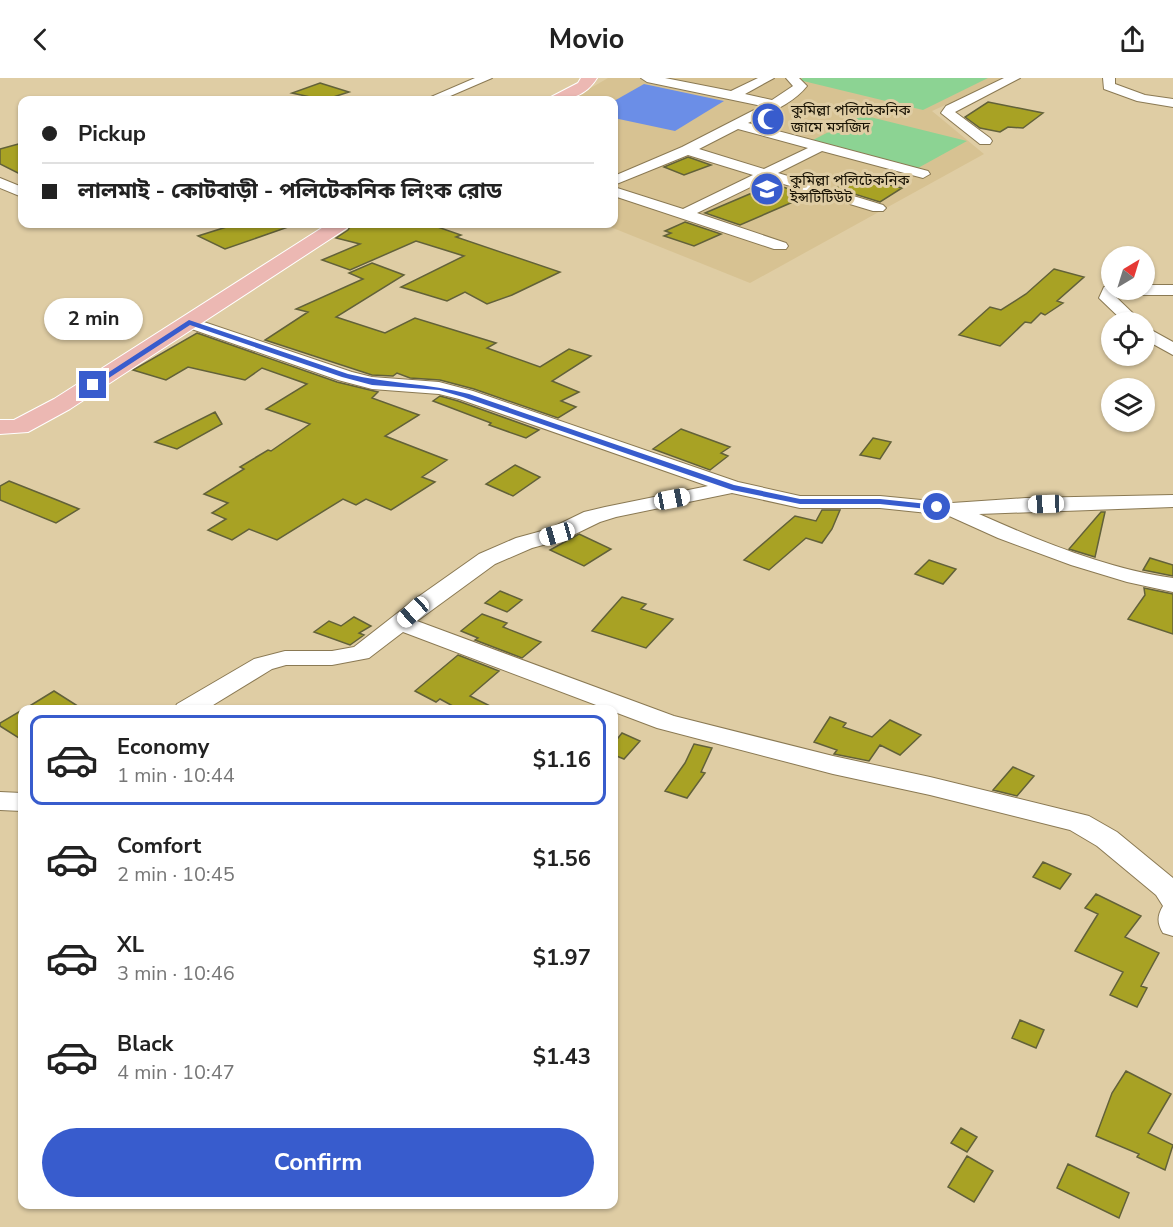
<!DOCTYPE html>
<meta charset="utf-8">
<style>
:root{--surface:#fff;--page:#f2f2f2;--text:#222;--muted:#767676;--line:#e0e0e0;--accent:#385ccd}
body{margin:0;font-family:"Nunito Sans","Noto Sans Bengali",sans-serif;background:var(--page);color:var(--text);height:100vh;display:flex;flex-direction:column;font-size:22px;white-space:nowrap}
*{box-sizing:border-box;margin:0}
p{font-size:20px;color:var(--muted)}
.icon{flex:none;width:33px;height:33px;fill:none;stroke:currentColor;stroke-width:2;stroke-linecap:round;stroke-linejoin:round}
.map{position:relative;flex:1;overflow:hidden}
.side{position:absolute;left:18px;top:627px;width:600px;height:504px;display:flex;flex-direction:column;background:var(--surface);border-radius:12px;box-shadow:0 2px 4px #0004}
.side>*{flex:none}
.hud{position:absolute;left:18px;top:18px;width:600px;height:132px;border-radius:12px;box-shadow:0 2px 4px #0004;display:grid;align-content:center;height:132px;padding:0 24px;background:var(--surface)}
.needle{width:39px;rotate:38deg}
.fabs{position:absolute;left:1101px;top:168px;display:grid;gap:12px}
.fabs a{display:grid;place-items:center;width:54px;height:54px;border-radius:50%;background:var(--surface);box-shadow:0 2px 4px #0004;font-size:30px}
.end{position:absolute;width:27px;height:27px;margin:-14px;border:8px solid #385ccd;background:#fff;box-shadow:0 0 0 3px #fff}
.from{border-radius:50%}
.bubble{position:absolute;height:42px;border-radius:21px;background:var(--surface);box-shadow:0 2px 4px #0004;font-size:20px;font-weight:700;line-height:42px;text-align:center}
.car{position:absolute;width:18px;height:36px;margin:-18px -9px;border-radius:8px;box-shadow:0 0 4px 2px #0007;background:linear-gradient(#fff 24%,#345 0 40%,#fff 0 76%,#345 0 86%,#fff 0)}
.hud b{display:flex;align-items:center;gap:21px;height:57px;font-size:22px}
.hud b+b{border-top:2px solid var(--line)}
.hud i{width:15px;height:15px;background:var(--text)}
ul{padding:10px 0 0;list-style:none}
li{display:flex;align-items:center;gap:18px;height:90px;margin:0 12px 9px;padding:0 12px;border:3px solid transparent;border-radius:12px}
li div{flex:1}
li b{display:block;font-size:22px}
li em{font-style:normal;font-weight:700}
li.active{border-color:var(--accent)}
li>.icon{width:54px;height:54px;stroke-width:1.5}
.button{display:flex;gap:12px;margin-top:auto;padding:12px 24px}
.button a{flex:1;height:69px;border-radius:36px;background:var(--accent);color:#fff;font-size:24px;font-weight:700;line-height:69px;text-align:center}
header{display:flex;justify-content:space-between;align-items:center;height:78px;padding:0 24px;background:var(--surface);font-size:27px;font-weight:700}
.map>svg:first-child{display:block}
.built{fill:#d7c292}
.green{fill:#8cd393}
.water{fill:#6b8ee7}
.building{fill:#a8a224;stroke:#626139;stroke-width:1.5}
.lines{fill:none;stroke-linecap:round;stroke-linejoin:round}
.minor-casing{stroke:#8a7953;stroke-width:2}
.major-casing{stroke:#fff;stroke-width:2}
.minor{fill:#fff;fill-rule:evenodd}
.major{fill:#ecb8b3;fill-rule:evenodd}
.route{fill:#385ccd}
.labels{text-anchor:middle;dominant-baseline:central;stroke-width:6;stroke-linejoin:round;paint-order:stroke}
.far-poi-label{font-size:15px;fill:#1a1405;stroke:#dfcda4;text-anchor:start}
</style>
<header><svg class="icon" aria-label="back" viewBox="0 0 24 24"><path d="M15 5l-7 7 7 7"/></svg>Movio<svg class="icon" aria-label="share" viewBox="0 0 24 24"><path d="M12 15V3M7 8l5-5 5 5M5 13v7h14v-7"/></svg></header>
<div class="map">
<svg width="1173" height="1149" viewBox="0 0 1173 1149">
<rect width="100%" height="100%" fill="#dfcda4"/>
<!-- built -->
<path class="built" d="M608 0H1005L932 33 984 76 750 205 603 146H614V22H570Z"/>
<!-- green -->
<path class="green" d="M803 0H988L923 32 799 2Z
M862 37 967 63 918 90 813 62Z"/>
<!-- water -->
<path class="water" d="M644 6 724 23 675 53 614 40V23Z"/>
<!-- building -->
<path class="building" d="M320 5 349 14 324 22 292 15Z
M988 24 1043 35 1023 50 1008 49 1000 54 980 50 965 39Z
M22 65V97L0 86V71Z
M688 79 711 87 684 97 664 89Z
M861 100 902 110 880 124 835 110Z
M773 106 809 117 740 147 705 135Z
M685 144 721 156 694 168 664 158 671 155 665 153Z
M236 146H291V148L225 171 198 158Z
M352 146H429L461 157 456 159 560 194 512 217 487 226 465 214 447 223 401 209 464 178 416 163 350 192 322 182 360 166 336 160 348 152Z
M372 185 404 197 336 239 385 255 415 240 496 265 487 270 540 289 569 271 591 278 552 303 579 314 561 323 576 329 558 340 474 311 440 302 410 300 397 295 393 298 372 297 265 262 308 234 296 231 363 201 349 195Z
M1054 191 1084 199 1057 223 1063 225 1045 237 1041 235 1031 245 1025 244 1000 268 959 257 990 229 1001 232 1026 216Z
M197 255 337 304 378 314 372 320 419 337 385 358 447 382 422 399 435 404 391 432 366 421 356 427 343 421 277 462 249 451 232 462 208 452 226 441 212 435 228 425 204 416 244 391 240 389 268 372 271 373 310 346 266 331 307 306 262 290 245 302 188 289 166 302 133 292Z
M440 318 458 323 539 352 526 360 489 347 491 345 433 323Z
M215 334 222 346 177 371 155 364Z
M681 351 730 369 721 375 728 378 710 392 653 371Z
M873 360 891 364 880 381 860 377Z
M515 387 540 399 513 418 486 406Z
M9 403 57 422 79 431 56 445 0 422V408Z
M822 432H840L832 451 822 465 806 460 769 492 744 482 795 438 816 443Z
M1101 434H1105L1095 479 1069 471Z
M579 456 611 471 584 488 550 472Z
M1150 480 1173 487V498L1143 492Z
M929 482 956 491 943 506 915 496Z
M1144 510 1173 516V556L1128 541 1145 517Z
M500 513 522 522 507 534 485 525Z
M622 519 646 526 641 531 673 541 646 570 592 553Z
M482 536 507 545 503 549 541 564 522 580 475 562 478 560 461 553Z
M354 539 371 548 359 555 364 557 350 567 314 554 329 543 341 548Z
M458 577 499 593 470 618 498 632H460L440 621 436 624 415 613Z
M54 613 84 632H23Z
M22 632V662L0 648V645Z
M830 639 846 645 843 649 872 659 890 642 921 657 900 677 880 667 869 683 834 676 837 672 814 664Z
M622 655 640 663 624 681 614 677V665Z
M694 666 712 670 701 694 705 695 687 720 665 713 685 685Z
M1013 689 1034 698 1017 718 993 712Z
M1043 784 1071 796 1060 811 1033 799Z
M1096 816 1141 838 1125 859 1159 875 1141 908 1147 910 1137 929 1110 917 1123 894 1075 873 1098 836 1085 830Z
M1020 942 1044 952 1036 970 1012 960Z
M1126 993 1171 1016 1148 1055 1173 1067 1165 1092 1137 1079 1139 1076 1096 1058 1112 1015Z
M961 1050 977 1059 967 1074 951 1065Z
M967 1078 993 1093 974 1124 948 1109Z
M1068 1086 1129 1115 1119 1140 1057 1110Z"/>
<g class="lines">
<defs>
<path id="minor" d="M475 0H492L441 22H424Z
M641 0H665L731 13 758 0H774L745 16 772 22 793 8 786 0H799L807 8C793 26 768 35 748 45L928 93 930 96 923 100 822 73 778 95 883 127 886 130 883 133H873L767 101 697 135 786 165 788 168 786 171H774L614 118V109L683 131 753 97 688 77 614 107V98L682 69 762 28 647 4ZM738 51 808 70 764 91 699 71Z
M1004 0H1020L955 34 990 60 992 63 990 66H980L941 35 946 28Z
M1103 0H1115V6L1145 17 1173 21V29L1137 23 1104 11Z
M0 100 22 109V119L0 110Z
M1144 207H1173V217H1117L1116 219 1142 244H1124L1099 220 1104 209 1112 208V212H1144Z
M189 239 352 294 372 299 439 304 473 313 738 404 800 418H880L952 425 1026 420 1173 417V429L979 436C1040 463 1107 491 1173 500V514L1127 504 1071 487 998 460 947 437 880 430H800L732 415 616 439 600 444 565 461 532 470 495 486 417 543 674 638 833 678 930 699 1089 738 1117 754 1173 800V858L1163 855C1157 845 1157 838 1163 828L1156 817 1097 768 1070 752 930 717 833 696 657 650 403 554 369 580 332 587H286L272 591 205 632H174L177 626 254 581 285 573H332L354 569 418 519 479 476 516 460 549 451 584 434 605 429 708 408 459 321 439 316 372 311 338 302 183 248 180 244 183 240Z
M1144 248 1173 264V277L1144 261Z
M0 714 22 715V733L0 732Z"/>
<path id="major" d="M581 0H597C586 18 570 22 549 22L551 19 578 5Z
M328 146H350L347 150 70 331 28 354 0 356V342H14L54 321Z"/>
</defs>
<!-- minor casing -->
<use href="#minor" class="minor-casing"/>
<!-- major casing -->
<use href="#major" class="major-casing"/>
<!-- minor -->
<use href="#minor" class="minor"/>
<!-- major -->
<use href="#major" class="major"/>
</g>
<!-- route -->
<path class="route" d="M189 242 348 296C388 306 429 305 469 316L734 407 800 421H880L937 427 942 429 937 432 880 426H800L732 412 463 319 439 312 372 307 342 299 190 247 95 309 89 307Z"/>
<!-- icons -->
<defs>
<symbol id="mosque-disc" viewBox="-11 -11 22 22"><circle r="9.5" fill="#385ccd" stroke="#dfcda4"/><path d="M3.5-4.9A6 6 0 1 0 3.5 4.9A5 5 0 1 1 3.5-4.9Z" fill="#fff"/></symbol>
<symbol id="university-disc" viewBox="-11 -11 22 22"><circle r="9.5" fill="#385ccd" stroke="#dfcda4"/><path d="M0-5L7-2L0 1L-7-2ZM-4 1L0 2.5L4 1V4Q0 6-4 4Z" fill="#fff"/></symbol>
</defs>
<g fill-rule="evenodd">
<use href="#mosque-disc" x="749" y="22" width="38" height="38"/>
<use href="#university-disc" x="748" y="92" width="38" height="38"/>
</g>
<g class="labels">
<!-- far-poi labels -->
<g class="far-poi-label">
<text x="791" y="32">কুমিল্লা পলিটেকনিক<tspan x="791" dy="17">জামে মসজিদ</tspan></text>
<text x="790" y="102">কুমিল্লা পলিটেকনিক<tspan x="790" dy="17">ইন্সটিটিউট</tspan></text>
</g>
</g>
</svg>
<div class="fabs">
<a><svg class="needle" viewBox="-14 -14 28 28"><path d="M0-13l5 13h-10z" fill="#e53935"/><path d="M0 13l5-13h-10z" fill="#767676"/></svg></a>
<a><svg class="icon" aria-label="locate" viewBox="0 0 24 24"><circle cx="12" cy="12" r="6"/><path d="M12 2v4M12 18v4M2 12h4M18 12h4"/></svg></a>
<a><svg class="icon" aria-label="layers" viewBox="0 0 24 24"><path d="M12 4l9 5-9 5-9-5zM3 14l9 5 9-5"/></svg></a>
</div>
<i class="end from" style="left:937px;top:429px"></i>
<i class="end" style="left:93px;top:307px"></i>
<div class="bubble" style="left:44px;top:220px;width:99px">2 min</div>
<i class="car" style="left:672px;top:421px;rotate:79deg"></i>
<i class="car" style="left:1046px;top:426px;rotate:268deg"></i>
<i class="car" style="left:557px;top:456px;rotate:254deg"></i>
<i class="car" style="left:413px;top:534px;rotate:228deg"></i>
<div class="hud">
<b><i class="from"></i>Pickup</b>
<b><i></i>লালমাই - কোটবাড়ী - পলিটেকনিক লিংক রোড</b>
</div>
<section class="side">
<ul>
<li class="active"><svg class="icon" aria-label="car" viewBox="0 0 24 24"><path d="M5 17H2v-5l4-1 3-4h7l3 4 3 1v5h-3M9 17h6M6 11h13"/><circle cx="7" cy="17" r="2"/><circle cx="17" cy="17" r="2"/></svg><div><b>Economy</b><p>1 min · 10:44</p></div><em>$1.16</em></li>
<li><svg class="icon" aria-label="car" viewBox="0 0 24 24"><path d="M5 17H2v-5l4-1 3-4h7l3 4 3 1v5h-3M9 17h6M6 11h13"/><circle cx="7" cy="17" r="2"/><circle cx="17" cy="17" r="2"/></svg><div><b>Comfort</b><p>2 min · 10:45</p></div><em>$1.56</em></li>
<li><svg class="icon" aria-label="car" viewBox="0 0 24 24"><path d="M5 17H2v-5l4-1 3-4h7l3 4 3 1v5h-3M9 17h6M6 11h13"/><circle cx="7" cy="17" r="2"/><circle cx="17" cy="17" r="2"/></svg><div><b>XL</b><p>3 min · 10:46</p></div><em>$1.97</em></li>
<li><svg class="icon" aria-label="car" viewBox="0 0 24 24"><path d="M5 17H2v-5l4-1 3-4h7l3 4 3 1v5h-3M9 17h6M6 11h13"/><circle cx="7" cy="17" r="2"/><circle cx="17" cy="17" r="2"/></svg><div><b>Black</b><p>4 min · 10:47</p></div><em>$1.43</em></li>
</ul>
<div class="button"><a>Confirm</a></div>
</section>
</div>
